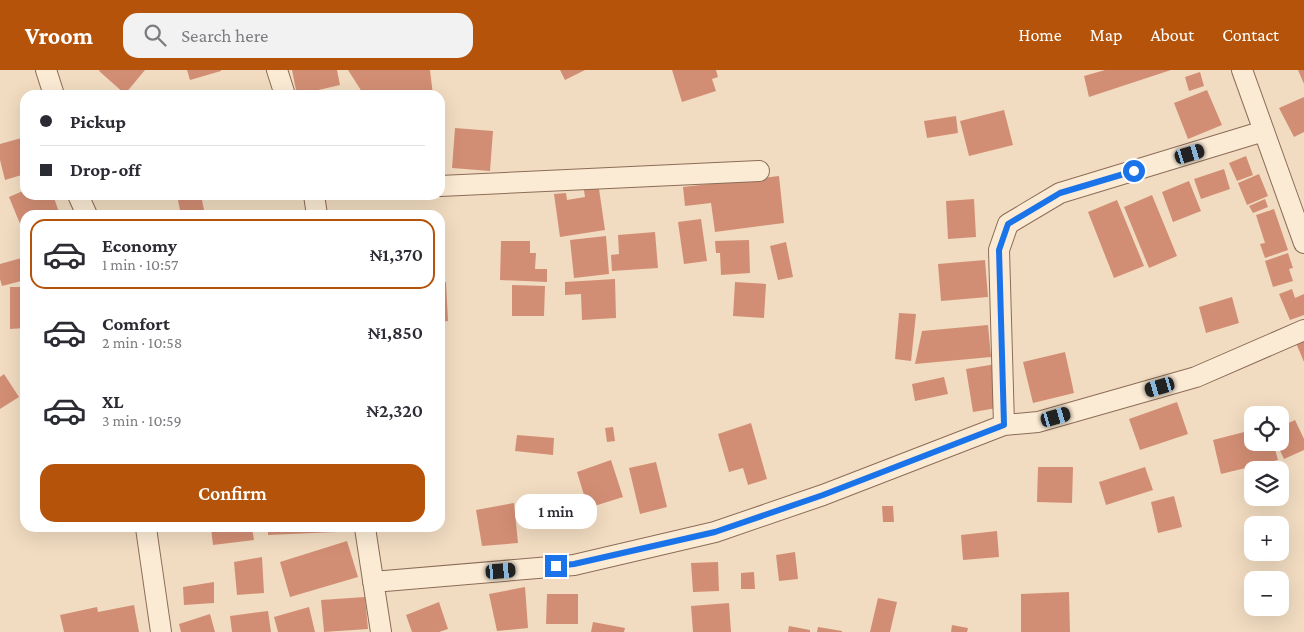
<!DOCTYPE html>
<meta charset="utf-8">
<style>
:root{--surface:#fff;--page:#f2f2f3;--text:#2b2b33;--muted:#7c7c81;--line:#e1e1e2;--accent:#b45309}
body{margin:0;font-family:"Crimson Pro",serif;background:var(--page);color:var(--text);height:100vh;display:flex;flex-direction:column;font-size:19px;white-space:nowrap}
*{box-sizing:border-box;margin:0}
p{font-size:16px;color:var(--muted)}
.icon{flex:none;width:28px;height:28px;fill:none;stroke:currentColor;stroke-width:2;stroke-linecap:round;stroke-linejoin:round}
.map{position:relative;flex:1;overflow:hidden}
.side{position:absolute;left:20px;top:140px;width:425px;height:322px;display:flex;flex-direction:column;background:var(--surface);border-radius:15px;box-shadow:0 5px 20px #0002}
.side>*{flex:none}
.guide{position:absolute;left:20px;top:20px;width:425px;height:110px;border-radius:15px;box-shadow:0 5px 20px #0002;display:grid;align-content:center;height:110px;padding:0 20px;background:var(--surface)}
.controls{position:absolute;left:1244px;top:336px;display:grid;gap:10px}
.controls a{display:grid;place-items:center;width:45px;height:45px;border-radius:10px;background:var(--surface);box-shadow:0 5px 20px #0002;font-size:25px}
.end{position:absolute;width:22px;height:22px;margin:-11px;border:6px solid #1a73e8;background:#fff;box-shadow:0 0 0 2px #fff}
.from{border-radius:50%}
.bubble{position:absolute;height:35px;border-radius:15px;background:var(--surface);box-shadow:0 5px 20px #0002;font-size:16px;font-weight:600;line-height:35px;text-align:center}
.car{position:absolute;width:15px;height:30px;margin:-15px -8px;border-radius:6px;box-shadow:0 0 4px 1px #0007;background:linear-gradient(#222 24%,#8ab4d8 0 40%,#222 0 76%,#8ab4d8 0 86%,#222 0)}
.guide b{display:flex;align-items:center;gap:18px;height:48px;font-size:19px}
.guide b+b{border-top:1px solid var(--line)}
.guide i{width:12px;height:12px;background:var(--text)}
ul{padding:9px 0 0;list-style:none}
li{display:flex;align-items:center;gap:15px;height:70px;margin:0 10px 8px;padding:0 10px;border:2px solid transparent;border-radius:15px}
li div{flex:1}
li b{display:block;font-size:19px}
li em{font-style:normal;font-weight:600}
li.current{border-color:var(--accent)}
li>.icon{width:45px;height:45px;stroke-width:1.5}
.primary-button{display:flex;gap:10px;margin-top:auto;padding:10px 20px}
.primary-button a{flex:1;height:58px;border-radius:15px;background:var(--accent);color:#fff;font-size:20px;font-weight:600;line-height:58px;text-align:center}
header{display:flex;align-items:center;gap:30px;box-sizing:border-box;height:70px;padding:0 25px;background:var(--accent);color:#fff}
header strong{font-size:24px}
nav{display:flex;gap:28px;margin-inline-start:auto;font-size:18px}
.search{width:350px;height:45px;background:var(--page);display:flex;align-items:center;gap:12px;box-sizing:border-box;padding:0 18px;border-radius:15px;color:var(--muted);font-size:19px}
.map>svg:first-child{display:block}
.building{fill:#d28e74}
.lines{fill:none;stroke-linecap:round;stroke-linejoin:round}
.street-casing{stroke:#8c6c57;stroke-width:22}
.street{stroke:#fbebd5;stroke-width:20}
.route{stroke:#1a73e8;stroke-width:6}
</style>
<header>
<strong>Vroom</strong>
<div class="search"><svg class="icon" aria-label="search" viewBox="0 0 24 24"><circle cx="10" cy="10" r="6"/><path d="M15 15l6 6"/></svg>Search here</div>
<nav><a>Home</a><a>Map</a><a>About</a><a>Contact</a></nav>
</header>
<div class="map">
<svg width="1304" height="562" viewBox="0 0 1304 562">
<rect width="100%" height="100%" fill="#f1dcc1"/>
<!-- building -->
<path class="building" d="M100 0H145L125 24 99 1Z
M187 0H221V1L190 10Z
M292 0H337L340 15 297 25Z
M348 0H430L433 25H391L390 23 364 25Z
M560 0H585L565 10Z
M672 0H716L718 7 712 9 716 21 682 32Z
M1105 0H1171L1089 27 1084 6Z
M1298 0H1304V14Z
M1200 2 1204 16 1189 21 1185 7Z
M1207 20 1222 55 1188 69 1174 33Z
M1304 27V62L1294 67 1279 38Z
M1004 40 1013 75 969 86 960 51Z
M956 46 958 63 927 68 924 51Z
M455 58 493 61 490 101 452 98Z
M25 67V104L5 110 0 90V74Z
M1246 86 1253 105 1237 111 1229 93Z
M1224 99 1230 119 1201 129 1194 109Z
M1259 104 1268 126 1247 135 1238 113Z
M779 106 784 153 715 162 711 133 685 136 683 117Z
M1189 111 1201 141 1173 152 1162 122Z
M598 112 605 160 560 167 554 124 566 123 567 130 585 127 583 114Z
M25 120V125H53L60 145H25V160L23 161 9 127Z
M201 125 205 145H181L178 130Z
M1152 125 1177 186 1149 198 1124 137Z
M974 129 976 167 948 169 946 131Z
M1265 129 1268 137 1253 143 1249 136Z
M1117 130 1144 196 1114 208 1088 142Z
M1274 139 1288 180 1265 188 1260 174 1265 173 1256 145Z
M701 149 707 191 684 194 678 152Z
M655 162 658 198 612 201 611 185 619 184 618 165Z
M606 166 609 204 574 208 570 170Z
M749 170 750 203 721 205 720 183H716L715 171Z
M501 171H530V183H536L535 199H547V212L500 210Z
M786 172 793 207 778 210 770 176Z
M1288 183 1293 198 1289 199 1293 211 1273 217 1265 191Z
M25 187V210L2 216 0 209V194Z
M985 190 988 227 941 231 938 194Z
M615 209 616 248 582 250 581 224 565 225V212Z
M440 212H446L448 251 440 252Z
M735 212 766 214 764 248 733 246Z
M512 215 545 216 544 246H512Z
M10 217H25V258L10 259Z
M1292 219 1295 228 1304 224V245L1290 250 1279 224Z
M1232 227 1239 253 1206 263 1199 237Z
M899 243 916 244 911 291 895 289Z
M988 255 991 287 915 294 922 261Z
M1304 270V292L1296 273Z
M1065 282 1074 323 1033 333 1023 292Z
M996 294 1003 337 973 342 966 299Z
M4 304 19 327 0 339V307Z
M944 307 948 324 915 331 912 314Z
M1177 332 1188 364 1140 380 1129 349Z
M1295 350 1304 369V380L1284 389 1276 372H1280V357Z
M751 353 767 409 748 415 743 398 729 402 718 364Z
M613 357 615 371 607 372 605 358Z
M1252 360V372H1273L1278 390 1221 404 1213 370Z
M517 365 554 368 553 385 515 381Z
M611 390 623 427 588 438 577 402Z
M656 392 667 437 640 444 629 398Z
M1038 397H1073L1072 433 1037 432Z
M1145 397 1153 420 1106 435 1099 412Z
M1174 426 1182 457 1158 463 1151 432Z
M514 433 518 473 482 476 476 440Z
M882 436H893L894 452H883Z
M211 458H252L254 470 213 475Z
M268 458H359V461L268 465Z
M997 461 999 487 963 490 961 465Z
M347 471 358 507 290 527 280 492Z
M795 482 798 509 779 511 776 485Z
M262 487 264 523 237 525 234 492Z
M718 492 719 521 693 522 691 493Z
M754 502 755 519H741V503Z
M214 512V533L184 535 183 517Z
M525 517 528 558 497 561 489 524Z
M1069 522 1070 562H1021V524Z
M547 524H578V554H546Z
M365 527 368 559 324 562 321 530Z
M878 528 897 532 890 562H870Z
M439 532 448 559 439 562H412L406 545Z
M729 533 731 562H693L691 536Z
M134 535 139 562H64L60 545 97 537 98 542Z
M309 537 315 562H278L274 547Z
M268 541 271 562H232L230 546Z
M210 544 215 562H181L179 554Z
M593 552 625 558 624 562H591Z
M952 555 968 558 967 562H951Z
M789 556 810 560V562H788Z
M818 557 842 561V562H817Z"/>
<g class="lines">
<defs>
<path id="street" d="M46 0 54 25
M277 0 285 25
M1242 0 1304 173
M440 116 759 101
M78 125 87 145
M314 125 317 145
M1004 355 999 180 1008 154 1060 123 1264 61
M146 458 161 562
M365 458 381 562
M373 512 574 495 715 462 823 425 1004 355 1038 352 1196 307 1304 260"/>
</defs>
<!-- street casing -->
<use href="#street" class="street-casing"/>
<!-- street -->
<use href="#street" class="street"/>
</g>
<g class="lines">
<!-- route -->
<path class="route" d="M556 496 574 494 715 462 823 425 1004 355 999 180 1008 154 1060 123 1134 101"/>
</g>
</svg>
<div class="controls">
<a><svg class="icon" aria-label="locate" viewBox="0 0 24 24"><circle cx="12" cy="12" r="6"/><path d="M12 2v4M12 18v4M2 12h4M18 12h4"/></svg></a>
<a><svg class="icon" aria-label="layers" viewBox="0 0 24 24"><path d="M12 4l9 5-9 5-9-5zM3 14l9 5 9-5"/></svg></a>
<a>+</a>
<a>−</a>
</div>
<i class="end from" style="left:1134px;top:101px"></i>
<i class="end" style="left:556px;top:496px"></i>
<div class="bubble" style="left:515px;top:424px;width:82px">1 min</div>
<i class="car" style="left:1190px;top:84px;rotate:73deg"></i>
<i class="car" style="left:1160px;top:317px;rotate:254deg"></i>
<i class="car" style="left:1056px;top:347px;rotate:74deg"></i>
<i class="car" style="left:501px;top:501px;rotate:85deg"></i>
<div class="guide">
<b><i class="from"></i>Pickup</b>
<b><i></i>Drop-off</b>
</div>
<section class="side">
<ul>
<li class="current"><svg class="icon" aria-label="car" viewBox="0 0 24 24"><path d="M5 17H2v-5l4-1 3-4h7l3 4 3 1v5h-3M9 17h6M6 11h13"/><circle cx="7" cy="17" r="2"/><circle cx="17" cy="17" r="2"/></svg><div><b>Economy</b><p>1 min · 10:57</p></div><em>₦1,370</em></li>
<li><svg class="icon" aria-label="car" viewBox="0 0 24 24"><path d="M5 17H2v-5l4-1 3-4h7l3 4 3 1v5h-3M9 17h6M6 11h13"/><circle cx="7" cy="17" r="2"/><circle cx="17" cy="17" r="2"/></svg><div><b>Comfort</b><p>2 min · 10:58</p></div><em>₦1,850</em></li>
<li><svg class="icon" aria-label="car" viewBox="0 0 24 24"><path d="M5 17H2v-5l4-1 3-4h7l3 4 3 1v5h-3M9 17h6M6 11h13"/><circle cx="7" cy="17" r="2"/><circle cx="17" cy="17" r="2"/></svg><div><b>XL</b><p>3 min · 10:59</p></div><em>₦2,320</em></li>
</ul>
<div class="primary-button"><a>Confirm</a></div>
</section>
</div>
